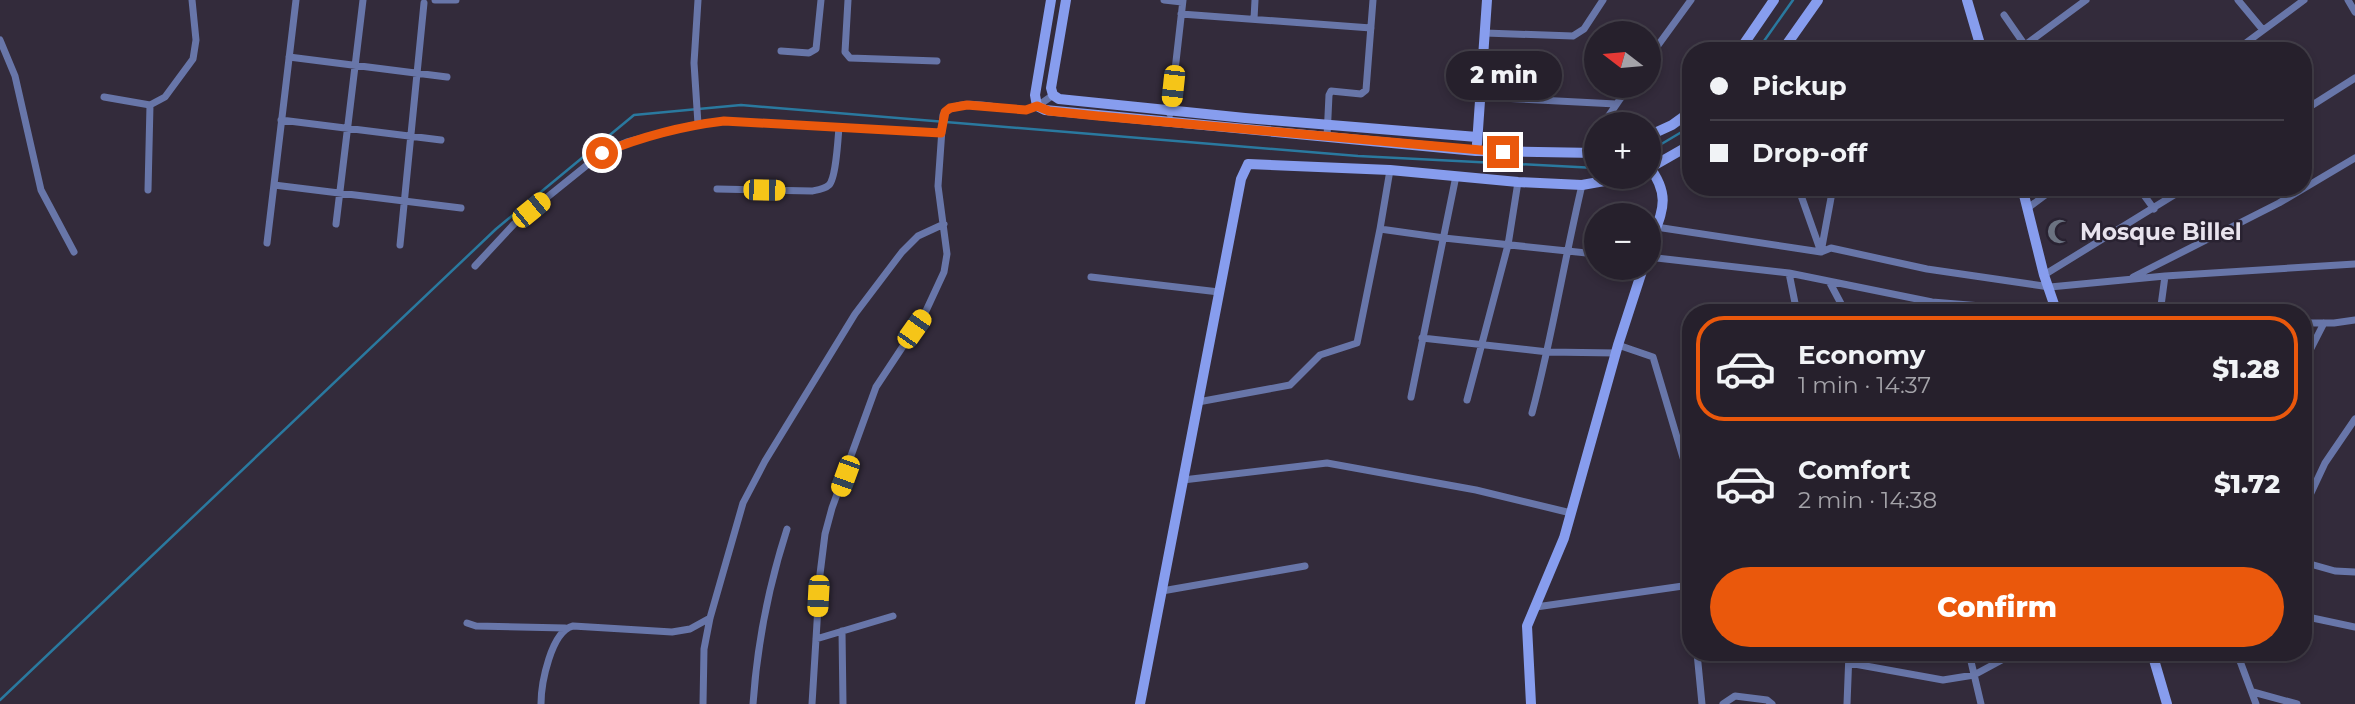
<!DOCTYPE html>
<meta charset="utf-8">
<style>
:root{--surface:#26202c;--page:#322d38;--text:#f1f3f6;--muted:#a4a3a9;--line:#423e48;--accent:#ea580c}
body{margin:0;font-family:Montserrat,sans-serif;background:var(--page);color:var(--text);height:100vh;display:flex;flex-direction:column;font-size:26px;white-space:nowrap}
*{box-sizing:border-box;margin:0}
p{font-size:23px;color:var(--muted)}
.icon{flex:none;width:38px;height:38px;fill:none;stroke:currentColor;stroke-width:2;stroke-linecap:round;stroke-linejoin:round}
.map{position:relative;flex:1;overflow:hidden}
.side{position:absolute;left:1682px;top:304px;width:630px;height:357px;display:flex;flex-direction:column;background:var(--surface);border-radius:28px;box-shadow:0 4px 10px #0003,0 0 0 2px var(--line)}
.side>*{flex:none}
.banner{position:absolute;left:1682px;top:42px;width:630px;height:154px;border-radius:28px;box-shadow:0 4px 10px #0003,0 0 0 2px var(--line);display:grid;align-content:center;height:154px;padding:0 28px;background:var(--surface)}
.needle{width:46px;rotate:286deg}
.tools{position:absolute;left:1584px;top:21px;display:grid;gap:14px}
.tools a{display:grid;place-items:center;width:77px;height:77px;border-radius:50%;background:var(--surface);box-shadow:0 4px 10px #0003,0 0 0 2px var(--line);font-size:35px}
.end{position:absolute;width:32px;height:32px;margin:-16px;border:9px solid #ea580c;background:#fff;box-shadow:0 0 0 4px #fff}
.from{border-radius:50%}
.bubble{position:absolute;height:49px;border-radius:24px;background:var(--surface);box-shadow:0 4px 10px #0003,0 0 0 2px var(--line);font-size:23px;font-weight:800;line-height:49px;text-align:center}
.car{position:absolute;width:21px;height:42px;margin:-21px -10px;border-radius:9px;box-shadow:0 0 5px 2px #0007;background:linear-gradient(#f5c518 24%,#345 0 40%,#f5c518 0 76%,#345 0 86%,#f5c518 0)}
.banner b{display:flex;align-items:center;gap:24px;height:66px;font-size:26px}
.banner b+b{border-top:2px solid var(--line)}
.banner i{width:18px;height:18px;background:var(--text)}
ul{padding:12px 0 0;list-style:none}
li{display:flex;align-items:center;gap:21px;height:105px;margin:0 14px 10px;padding:0 14px;border:4px solid transparent;border-radius:28px}
li div{flex:1}
li b{display:block;font-size:26px}
li em{font-style:normal;font-weight:800}
li.on{border-color:var(--accent)}
li>.icon{width:63px;height:63px;stroke-width:1.5}
.button{display:flex;gap:14px;margin-top:auto;padding:14px 28px}
.button a{flex:1;height:80px;border-radius:42px;background:var(--accent);color:#fff;font-size:28px;font-weight:800;line-height:80px;text-align:center}
.map>svg:first-child{display:block}
.lines{fill:none;stroke-linecap:round;stroke-linejoin:round}
.stream{stroke:#2a799f;stroke-width:2.5}
.street{stroke:#6876a9;stroke-width:7}
.secondary{stroke:#879dee;stroke-width:10}
.route{stroke:#ea580c;stroke-width:9}
.labels{text-anchor:middle;dominant-baseline:central;stroke-width:5;stroke-linejoin:round;paint-order:stroke}
.poi-label{font-size:23px;font-weight:bold;fill:#e8e3ed;stroke:#292231;text-anchor:start}
</style>
<div class="map">
<svg width="2355" height="704" viewBox="0 0 2355 704">
<rect width="100%" height="100%" fill="#332b3b"/>
<g class="lines">
<!-- stream -->
<path class="stream" d="M1757 51 1793 0
M1648 152 1690 127
M0 700 496 229 634 115 741 105 1358 156 1596 168"/>
<!-- street -->
<path class="street" d="M435 0H456
M848 0 845 52 850 58 937 61
M1164 0 1182 2
M2238 0 2263 30
M2348 0 2355 12
M1181 14 1371 28
M2004 15 2029 51
M1254 19 1255 0
M1485 33 1573 36 1584 29 1603 0
M0 40 15 76 41 190 74 252
M781 51 809 53 816 49 821 0
M2017 51 2086 0
M2235 51 2304 0
M289 57 447 77
M1648 59 1691 0
M104 97 150 105
M1481 97 1616 104
M2303 111 2355 78
M1170 114 1183 0
M281 120 441 140
M698 124 694 63 698 0
M1603 124 1629 86
M1327 137 1329 95 1331 91 1361 94 1366 90 1373 0
M1592 154 1596 140
M1390 170 1380 229 1444 238 1596 254
M274 185 461 208
M1798 187 1821 252 1831 248 1927 269 2050 287 2165 276 2355 264
M2138 187 2154 209
M717 189 812 191C817 190 825 189 829 185 836 178 838 139 839 127
M148 190 150 105 165 97 193 59 196 40 192 0
M2028 208 2056 187
M336 224 363 0
M1656 227 1821 252 1833 187
M267 243 296 0
M400 245 424 3
M1648 257 1789 273 1932 302 2068 313
M475 266 514 224 602 153 627 142 698 124 724 121 941 133
M1789 273 1797 313
M2044 275 2187 187
M1091 277 1219 292
M2133 277 2279 203 2355 158
M1830 283 1846 313
M1932 302V307L1935 313
M2160 313 2165 276
M2303 323H2334L2355 320
M1690 334H1688L1690 343
M1422 338 1548 352 1616 353
M1618 345 1653 357 1690 481
M2303 364 2324 323
M1411 397 1456 176
M1467 400 1508 245 1518 182
M1198 402 1290 385 1320 355 1357 343 1380 229
M1532 413C1552 338 1564 261 1582 185
M1183 480 1327 463 1476 490 1571 513
M2303 510 2325 463 2355 419
M2303 562 2335 571 2355 572
M1162 591 1305 566
M1536 607 1690 585
M2303 616 2355 627
M467 623 476 626 565 628
M842 631 843 704
M816 639 893 616
M1697 653 1702 704
M1969 653 1981 704
M2237 653 2256 704
M1849 663 1943 680 1974 675 2011 655 2010 653
M2253 692 2297 704
M541 704C541 684 551 631 573 626L672 632 690 629 710 618
M703 704 704 649 710 618 743 503 765 461 855 314 902 252 918 236 944 224
M753 704C757 645 769 585 787 529
M812 704 820 574 825 534 832 508 876 387 925 313 944 272 947 254 938 186 943 115C961 92 1006 114 1029 109 1038 107 1046 100 1053 95
M1723 704 1735 696 1767 700 1772 704
M1847 704 1849 653"/>
<!-- secondary -->
<path class="secondary" d="M1051 0 1035 95 1037 106 1045 110 1476 151 1596 153
M1066 0 1051 88 1053 95 1059 99 1245 118 1477 137
M1967 0 1982 51
M1739 51 1774 0
M1782 51 1818 0
M1648 136 1672 125 1690 112
M1477 144 1487 0
M1648 165C1674 199 1660 214 1648 250
M1648 169 1690 145
M2022 187 2044 275 2057 313
M2152 653 2167 704
M1140 704 1241 179 1248 164 1390 170 1518 182 1582 185 1627 177
M1531 704 1527 626 1564 538 1618 345 1643 268"/>
</g>
<g class="lines">
<!-- route -->
<path class="route" d="M602 153C641 137 682 126 724 121L941 133 945 112 950 108 967 105 1026 110 1037 106 1049 111 1098 116 1503 152"/>
</g>
<!-- icons -->
<defs>
<symbol id="mosque-bare" viewBox="-9 -9 18 18"><path d="M3.5-4.9A6 6 0 1 0 3.5 4.9A5 5 0 1 1 3.5-4.9Z" fill="#6b7280" stroke="#292231" stroke-width="2.5" paint-order="stroke"/></symbol>
</defs>
<g fill-rule="evenodd">
<use href="#mosque-bare" x="2042" y="214" width="35" height="35"/>
</g>
<g class="labels">
<!-- poi labels -->
<g class="poi-label">
<text x="2080" y="232">Mosque Billel</text>
</g>
</g>
</svg>
<div class="tools">
<a><svg class="needle" viewBox="-14 -14 28 28"><path d="M0-13l5 13h-10z" fill="#e53935"/><path d="M0 13l5-13h-10z" fill="#a4a3a9"/></svg></a>
<a>+</a>
<a>−</a>
</div>
<i class="end from" style="left:602px;top:153px"></i>
<i class="end" style="left:1503px;top:152px"></i>
<div class="bubble" style="left:1446px;top:51px;width:116px">2 min</div>
<i class="car" style="left:1173px;top:86px;rotate:186deg"></i>
<i class="car" style="left:764px;top:190px;rotate:91deg"></i>
<i class="car" style="left:531px;top:210px;rotate:51deg"></i>
<i class="car" style="left:914px;top:329px;rotate:35deg"></i>
<i class="car" style="left:845px;top:476px;rotate:200deg"></i>
<i class="car" style="left:818px;top:596px;rotate:183deg"></i>
<div class="banner">
<b><i class="from"></i>Pickup</b>
<b><i></i>Drop-off</b>
</div>
<section class="side">
<ul>
<li class="on"><svg class="icon" aria-label="car" viewBox="0 0 24 24"><path d="M5 17H2v-5l4-1 3-4h7l3 4 3 1v5h-3M9 17h6M6 11h13"/><circle cx="7" cy="17" r="2"/><circle cx="17" cy="17" r="2"/></svg><div><b>Economy</b><p>1 min · 14:37</p></div><em>$1.28</em></li>
<li><svg class="icon" aria-label="car" viewBox="0 0 24 24"><path d="M5 17H2v-5l4-1 3-4h7l3 4 3 1v5h-3M9 17h6M6 11h13"/><circle cx="7" cy="17" r="2"/><circle cx="17" cy="17" r="2"/></svg><div><b>Comfort</b><p>2 min · 14:38</p></div><em>$1.72</em></li>
</ul>
<div class="button"><a>Confirm</a></div>
</section>
</div>
